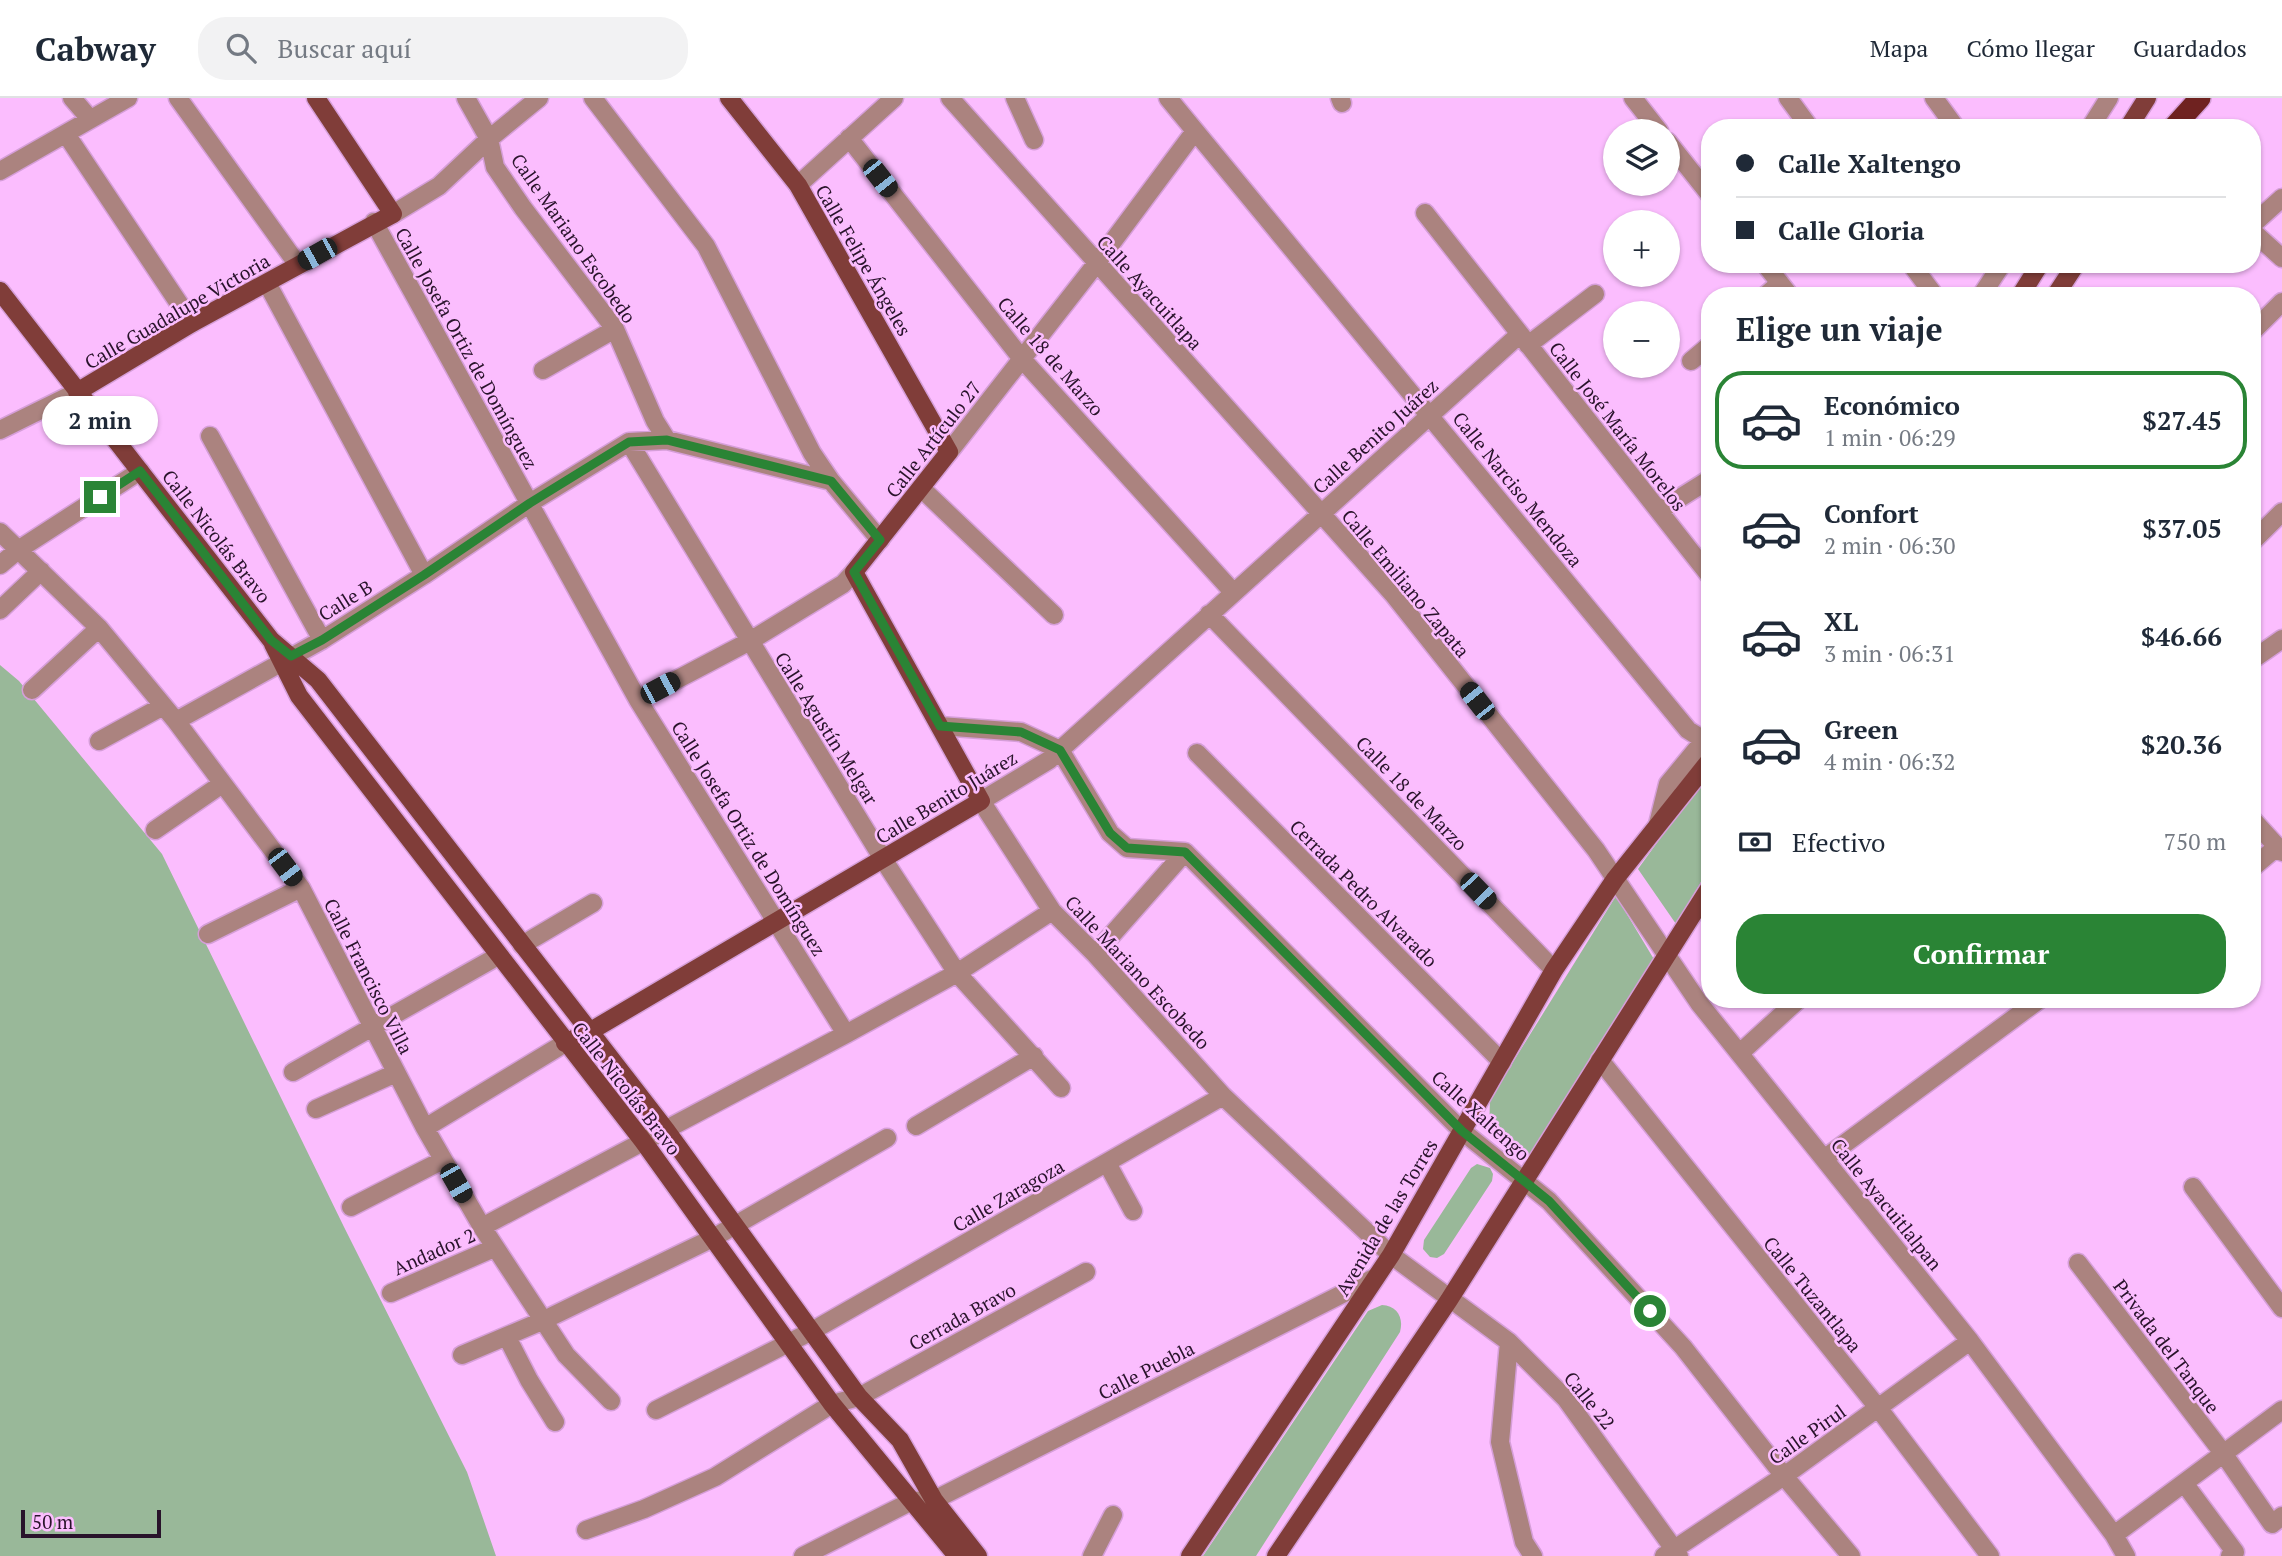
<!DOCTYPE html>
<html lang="es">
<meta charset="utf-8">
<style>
:root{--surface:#fff;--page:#f2f2f3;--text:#1f2937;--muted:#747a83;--line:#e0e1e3;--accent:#2a8435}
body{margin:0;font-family:"PT Serif",serif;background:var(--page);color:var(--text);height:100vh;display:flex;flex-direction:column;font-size:26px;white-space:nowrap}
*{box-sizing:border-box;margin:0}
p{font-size:23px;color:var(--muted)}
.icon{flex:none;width:38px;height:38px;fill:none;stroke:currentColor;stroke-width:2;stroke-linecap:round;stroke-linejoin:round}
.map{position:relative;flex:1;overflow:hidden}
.details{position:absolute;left:1701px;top:189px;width:560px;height:721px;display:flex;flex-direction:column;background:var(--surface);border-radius:28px;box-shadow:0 2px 5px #0004}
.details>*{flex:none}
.hud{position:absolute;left:1701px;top:21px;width:560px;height:154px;border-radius:28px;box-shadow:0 2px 5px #0004;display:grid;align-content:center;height:154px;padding:0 35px;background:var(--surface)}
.controls{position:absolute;left:1603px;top:21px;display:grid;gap:14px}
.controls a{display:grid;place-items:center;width:77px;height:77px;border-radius:50%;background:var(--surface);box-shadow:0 2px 5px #0004;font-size:35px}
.scale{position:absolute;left:21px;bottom:18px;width:140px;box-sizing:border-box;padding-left:7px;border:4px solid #29132b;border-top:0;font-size:19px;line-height:24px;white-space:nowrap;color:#29132b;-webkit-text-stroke:5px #fbbdfe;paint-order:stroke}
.end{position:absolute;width:32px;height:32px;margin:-16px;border:9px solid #2a8435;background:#fff;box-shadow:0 0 0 4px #fff}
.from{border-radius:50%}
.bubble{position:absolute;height:49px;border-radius:24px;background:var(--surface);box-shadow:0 2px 5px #0004;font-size:23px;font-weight:700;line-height:49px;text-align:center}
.car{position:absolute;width:21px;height:42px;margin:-21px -10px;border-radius:9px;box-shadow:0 0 5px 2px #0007;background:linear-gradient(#222 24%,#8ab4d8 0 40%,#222 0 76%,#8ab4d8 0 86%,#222 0)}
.hud b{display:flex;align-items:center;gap:24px;height:66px;font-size:26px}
.hud b+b{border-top:2px solid var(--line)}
.hud i{width:18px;height:18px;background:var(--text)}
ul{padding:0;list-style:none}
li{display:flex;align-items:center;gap:21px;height:98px;margin:0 14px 10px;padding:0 21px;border:4px solid transparent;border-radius:28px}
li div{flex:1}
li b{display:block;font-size:26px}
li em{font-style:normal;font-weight:700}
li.on{border-color:var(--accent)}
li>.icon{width:63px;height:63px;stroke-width:1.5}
h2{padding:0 35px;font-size:32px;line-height:84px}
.pay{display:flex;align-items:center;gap:18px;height:77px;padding:0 35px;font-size:26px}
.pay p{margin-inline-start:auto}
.action{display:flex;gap:14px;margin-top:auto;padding:14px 35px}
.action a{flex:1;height:80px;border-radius:28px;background:var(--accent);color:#fff;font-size:28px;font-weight:700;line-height:80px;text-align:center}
header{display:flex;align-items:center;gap:42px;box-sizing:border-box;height:98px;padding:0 35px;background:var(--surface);border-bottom:2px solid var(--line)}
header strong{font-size:33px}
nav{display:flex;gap:38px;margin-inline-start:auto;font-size:24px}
.search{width:490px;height:63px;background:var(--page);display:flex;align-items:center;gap:18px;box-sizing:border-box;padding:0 24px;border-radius:28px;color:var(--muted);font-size:26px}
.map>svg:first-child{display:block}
.green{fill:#99b899}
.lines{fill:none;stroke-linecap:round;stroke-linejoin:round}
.minor-casing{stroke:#d59ed8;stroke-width:21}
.major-casing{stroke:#d59ed8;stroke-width:21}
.highway-casing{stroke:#d59ed8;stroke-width:24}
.minor{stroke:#ab837f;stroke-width:18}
.major{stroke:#803d39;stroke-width:18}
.highway{stroke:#6f2220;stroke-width:21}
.route{stroke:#2a8435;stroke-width:9}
.labels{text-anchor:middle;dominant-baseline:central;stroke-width:5;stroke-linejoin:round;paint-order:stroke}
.street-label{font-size:19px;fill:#29132b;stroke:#fbbdfe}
</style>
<header>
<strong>Cabway</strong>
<div class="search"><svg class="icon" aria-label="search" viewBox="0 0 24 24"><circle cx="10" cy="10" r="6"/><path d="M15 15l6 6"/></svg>Buscar aquí</div>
<nav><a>Mapa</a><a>Cómo llegar</a><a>Guardados</a></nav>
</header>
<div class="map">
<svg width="2282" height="1458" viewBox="0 0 2282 1458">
<rect width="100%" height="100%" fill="#fbbdfe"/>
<!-- green -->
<path class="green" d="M0 567 19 583 162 756 344 1129 467 1374 496 1458H0Z
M1706 677H1710V769L1676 826 1638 771Z
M1616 798 1655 863 1532 1061 1489 1036 1490 1001Z
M1477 1066 1490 1070 1493 1076 1492 1083 1444 1156 1437 1160 1430 1159 1423 1151 1424 1142 1471 1070Z
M1382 1207C1397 1208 1404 1219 1400 1234L1256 1458H1203L1368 1213Z"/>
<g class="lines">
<defs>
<path id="minor" d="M72 0 90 21
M178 0 298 167
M466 0 489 41 495 69 523 110 615 231 655 323 667 342
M593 0 706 148 812 355 831 383 880 442
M950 0 1393 496 1596 752 1699 905 1970 1243 2114 1437 2126 1458
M1015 0 1034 42
M1168 0 1688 632 1710 646
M1340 0 1342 5
M1633 0 1659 33
M1788 0 1810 30
M1934 0 1956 30
M2090 30 2109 0
M66 36 192 225
M849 40 1022 261 1233 494
M1668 44 1710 97
M0 73 128 0
M798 87 894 0
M1425 115 1710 478
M393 116 439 88 489 41 539 0
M374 124 638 602 846 936
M2252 127 2282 100
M2252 133 2282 160
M1765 166 1790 198
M1911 166 1935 198
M267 185 424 477
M1765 198 1780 185
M1981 198 2002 166
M2252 234 2282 204
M1520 236 1049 662 981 703 1052 813 1095 856 1223 998 1391 1157 1509 1244 1566 1301 1679 1458
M1528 247 1595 196
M1691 263 1710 247
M543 272 615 231
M0 332 77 294
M210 338 322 542
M629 344 883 761 957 875 1061 990
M949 354 1096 166 1195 33
M921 390 1054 517
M1659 413 1710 381
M0 434 99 530 176 623 301 790 425 1030 482 1129 566 1257 611 1303
M2252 444 2282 414
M0 467 18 452 140 373
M0 512 41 473
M1209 516 1554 872
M2252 562 2282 541
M32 592 99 530
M638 602 750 543 843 486 854 474
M176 623 322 542 424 477 530 405 629 344 667 342 831 383
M940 628 1021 634 1060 652 1110 735 1127 750 1185 754 1462 1033 1549 1103 1683 1249 1784 1378 1851 1458
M99 643 163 608
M1197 655 1502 964
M2252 721 2282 754
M1658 726 1668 686 1710 635
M155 732 222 686
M2252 770 2277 749
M208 836 301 790
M522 847 593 805
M1095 856 1185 754
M1740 955 1799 901
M1600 962 1879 1311 1990 1458
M293 974 498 858
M316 1011 396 975
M916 1028 1034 958
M425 1030 565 945
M1824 1061 2040 901
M1107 1065 1133 1113
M2193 1089 2282 1210
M351 1109 443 1062
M482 1129 846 936 957 875 1052 813
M2078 1165 2223 1355 2272 1426 2282 1418
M391 1195 494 1150
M507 1239 529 1282 555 1324
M1509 1244 1500 1344 1524 1444 1533 1458
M462 1257 542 1223 713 1140 887 1040
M656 1312 812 1233 1223 998
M2184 1385 2235 1454 2230 1458
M586 1432 644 1411 715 1379 832 1306 859 1299 1086 1174
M2114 1437 2282 1312
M803 1458 912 1403 934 1402 1376 1179
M1092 1458 1113 1417
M1664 1458 1784 1378 1970 1243"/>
<path id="major" d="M2128 30 2147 0
M0 193 271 542 318 582 666 1032 859 1299 900 1342 934 1402 978 1458
M2020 198 2040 166
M2055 198 2076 166
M77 294 192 225 393 116 316 0
M273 546 299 598 643 1043 832 1306 957 1458
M565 945 589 934 981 703 854 474 949 354 798 87 729 0
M1190 1458 1391 1157 1554 872 1615 781 1710 662
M1276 1458 1449 1202 1710 789"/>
<path id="highway" d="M2173 30 2200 0"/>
</defs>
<!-- minor casing -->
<use href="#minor" class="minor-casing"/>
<!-- major casing -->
<use href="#major" class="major-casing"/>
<!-- highway casing -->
<use href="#highway" class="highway-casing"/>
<!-- minor -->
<use href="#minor" class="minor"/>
<!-- major -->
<use href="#major" class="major"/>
<!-- highway -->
<use href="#highway" class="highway"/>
</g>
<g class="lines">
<!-- route -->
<path class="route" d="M100 399 140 373 271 542 291 558 322 542 424 477 530 405 629 344 667 342 831 383 880 442 854 474 940 628 1021 634 1060 652 1110 735 1127 750 1185 754 1462 1033 1549 1103 1650 1213"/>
</g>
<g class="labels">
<!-- street labels -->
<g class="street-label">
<text transform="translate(574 140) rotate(55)">Calle Mariano Escobedo</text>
<text transform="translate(864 162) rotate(60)">Calle Felipe Ángeles</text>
<text transform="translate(1150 194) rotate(48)">Calle Ayacuitlapa</text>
<text transform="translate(177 213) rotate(-30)">Calle Guadalupe Victoria</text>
<text transform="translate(467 250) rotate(61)">Calle Josefa Ortiz de Domínguez</text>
<text transform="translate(1051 258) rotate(49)">Calle 18 de Marzo</text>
<text transform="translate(1618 328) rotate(52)">Calle José María Morelos</text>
<text transform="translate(1375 338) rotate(-42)">Calle Benito Juárez</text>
<text transform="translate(933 341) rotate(-52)">Calle Artículo 27</text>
<text transform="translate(1518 391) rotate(51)">Calle Narciso Mendoza</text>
<text transform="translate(217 438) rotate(52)">Calle Nicolás Bravo</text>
<text transform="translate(1406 485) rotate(50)">Calle Emiliano Zapata</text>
<text transform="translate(345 502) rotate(-32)">Calle B</text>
<text transform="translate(827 630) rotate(58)">Calle Agustín Melgar</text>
<text transform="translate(1412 695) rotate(46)">Calle 18 de Marzo</text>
<text transform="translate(946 699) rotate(-31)">Calle Benito Juárez</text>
<text transform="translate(749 740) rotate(58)">Calle Josefa Ortiz de Domínguez</text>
<text transform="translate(1364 795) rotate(45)">Cerrada Pedro Alvarado</text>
<text transform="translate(1138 874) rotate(47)">Calle Mariano Escobedo</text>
<text transform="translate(369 878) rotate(63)">Calle Francisco Villa</text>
<text transform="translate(627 990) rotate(52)">Calle Nicolás Bravo</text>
<text transform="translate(1481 1017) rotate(42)">Calle Xaltengo</text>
<text transform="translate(1008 1097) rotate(-30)">Calle Zaragoza</text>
<text transform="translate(1887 1106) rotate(51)">Calle Ayacuitlalpan</text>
<text transform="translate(1386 1119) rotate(-59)">Avenida de las Torres</text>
<text transform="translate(434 1153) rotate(-24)">Andador 2</text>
<text transform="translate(1813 1196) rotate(51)">Calle Tuzantlapa</text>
<text transform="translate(962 1218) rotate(-29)">Cerrada Bravo</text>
<text transform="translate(2167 1248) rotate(53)">Privada del Tanque</text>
<text transform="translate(1146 1272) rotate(-27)">Calle Puebla</text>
<text transform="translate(1590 1302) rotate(51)">Calle 22</text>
<text transform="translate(1807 1336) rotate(-35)">Calle Pirul</text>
</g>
</g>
</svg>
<div class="controls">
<a><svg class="icon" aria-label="layers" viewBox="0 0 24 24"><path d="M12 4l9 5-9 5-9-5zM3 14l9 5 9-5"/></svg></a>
<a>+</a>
<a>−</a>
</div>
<div class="scale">50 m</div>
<i class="end from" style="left:1650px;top:1213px"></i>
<i class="end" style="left:100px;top:399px"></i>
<div class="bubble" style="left:42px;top:298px;width:116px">2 min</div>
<i class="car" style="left:880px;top:80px;rotate:142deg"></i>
<i class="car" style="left:317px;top:156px;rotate:241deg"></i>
<i class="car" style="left:660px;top:590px;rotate:62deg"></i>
<i class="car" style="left:1477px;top:603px;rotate:322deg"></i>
<i class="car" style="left:285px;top:769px;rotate:143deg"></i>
<i class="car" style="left:1478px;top:793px;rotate:136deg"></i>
<i class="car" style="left:456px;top:1085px;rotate:150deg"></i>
<div class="hud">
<b><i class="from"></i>Calle Xaltengo</b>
<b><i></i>Calle Gloria</b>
</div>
<section class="details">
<h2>Elige un viaje</h2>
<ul>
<li class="on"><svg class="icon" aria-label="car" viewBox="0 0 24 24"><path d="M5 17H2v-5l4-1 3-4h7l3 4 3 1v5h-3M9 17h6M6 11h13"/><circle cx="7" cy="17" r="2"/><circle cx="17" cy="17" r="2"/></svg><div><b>Económico</b><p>1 min · 06:29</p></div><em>$27.45</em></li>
<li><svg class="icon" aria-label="car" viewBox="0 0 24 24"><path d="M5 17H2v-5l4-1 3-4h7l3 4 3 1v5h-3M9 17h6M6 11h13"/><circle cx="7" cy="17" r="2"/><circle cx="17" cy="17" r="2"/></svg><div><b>Confort</b><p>2 min · 06:30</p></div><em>$37.05</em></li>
<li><svg class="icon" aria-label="car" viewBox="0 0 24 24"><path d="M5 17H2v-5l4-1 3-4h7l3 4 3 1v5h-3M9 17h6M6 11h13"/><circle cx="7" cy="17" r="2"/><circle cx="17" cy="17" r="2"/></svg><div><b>XL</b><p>3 min · 06:31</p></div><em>$46.66</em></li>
<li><svg class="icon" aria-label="car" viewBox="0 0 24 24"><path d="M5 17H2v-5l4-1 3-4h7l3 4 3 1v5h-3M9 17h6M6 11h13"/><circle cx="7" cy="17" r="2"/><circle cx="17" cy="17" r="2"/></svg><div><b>Green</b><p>4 min · 06:32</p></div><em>$20.36</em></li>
</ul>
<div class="pay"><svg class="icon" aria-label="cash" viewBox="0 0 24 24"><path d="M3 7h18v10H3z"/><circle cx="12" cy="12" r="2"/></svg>Efectivo<p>750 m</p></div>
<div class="action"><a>Confirmar</a></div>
</section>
</div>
